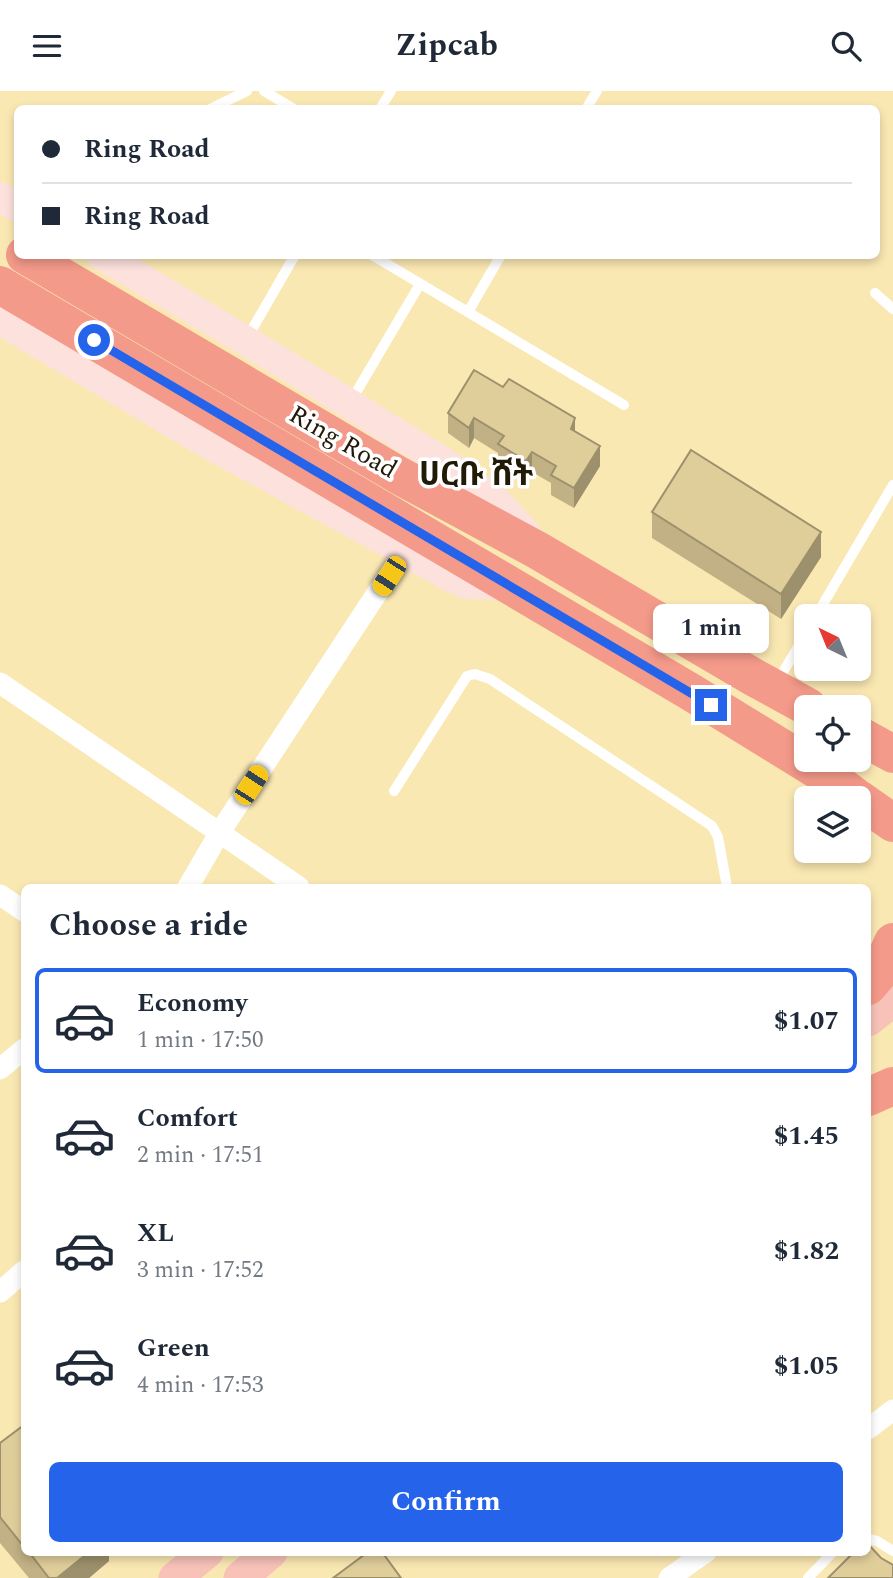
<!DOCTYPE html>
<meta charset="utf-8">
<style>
:root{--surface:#fff;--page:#f6f6f7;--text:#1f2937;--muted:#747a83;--line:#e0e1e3;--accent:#2563eb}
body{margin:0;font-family:Spectral,"Noto Sans Ethiopic",serif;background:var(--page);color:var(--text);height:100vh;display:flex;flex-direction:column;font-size:26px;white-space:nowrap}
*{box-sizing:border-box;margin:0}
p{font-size:23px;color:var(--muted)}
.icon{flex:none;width:38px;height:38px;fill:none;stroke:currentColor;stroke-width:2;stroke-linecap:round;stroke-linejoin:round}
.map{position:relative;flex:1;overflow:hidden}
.sheet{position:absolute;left:21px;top:793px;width:850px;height:672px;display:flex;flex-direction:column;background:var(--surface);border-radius:10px;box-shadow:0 4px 10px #0003}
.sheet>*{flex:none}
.banner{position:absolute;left:14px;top:14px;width:866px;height:154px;border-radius:10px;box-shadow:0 4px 10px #0003;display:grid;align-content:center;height:154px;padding:0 28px;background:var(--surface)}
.needle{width:46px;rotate:317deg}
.controls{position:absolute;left:794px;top:513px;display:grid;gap:14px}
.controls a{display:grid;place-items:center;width:77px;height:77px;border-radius:10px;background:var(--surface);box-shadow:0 4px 10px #0003;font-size:35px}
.end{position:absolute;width:32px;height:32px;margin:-16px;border:9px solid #2563eb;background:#fff;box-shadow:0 0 0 4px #fff}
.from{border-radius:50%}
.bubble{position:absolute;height:49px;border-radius:10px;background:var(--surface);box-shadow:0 4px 10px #0003;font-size:23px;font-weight:700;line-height:49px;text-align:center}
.car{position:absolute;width:21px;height:42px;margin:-21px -10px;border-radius:9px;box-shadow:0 0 5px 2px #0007;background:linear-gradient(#f5c518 24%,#345 0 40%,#f5c518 0 76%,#345 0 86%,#f5c518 0)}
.banner b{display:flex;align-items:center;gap:24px;height:66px;font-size:26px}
.banner b+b{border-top:2px solid var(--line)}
.banner i{width:18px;height:18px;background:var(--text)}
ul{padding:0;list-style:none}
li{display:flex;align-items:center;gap:21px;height:105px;margin:0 14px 10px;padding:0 14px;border:4px solid transparent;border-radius:10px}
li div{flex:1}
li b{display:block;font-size:26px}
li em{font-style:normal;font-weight:700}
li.current{border-color:var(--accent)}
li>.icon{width:63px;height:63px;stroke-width:1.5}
h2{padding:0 28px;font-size:32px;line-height:84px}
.action{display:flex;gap:14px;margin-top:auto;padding:14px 28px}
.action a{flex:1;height:80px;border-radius:10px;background:var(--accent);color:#fff;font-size:28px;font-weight:700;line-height:80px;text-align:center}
header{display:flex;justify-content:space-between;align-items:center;height:91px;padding:0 28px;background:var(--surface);font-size:32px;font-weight:700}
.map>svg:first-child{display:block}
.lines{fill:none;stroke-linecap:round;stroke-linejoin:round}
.lane{stroke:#fff;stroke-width:10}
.street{stroke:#fff;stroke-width:21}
.secondary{stroke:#fce1dc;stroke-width:30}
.primary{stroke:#f8c2b9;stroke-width:33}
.highway{stroke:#f49a8a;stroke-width:38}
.wall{fill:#c1b184}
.shaded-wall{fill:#9d906c}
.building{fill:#e0ce9a;stroke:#9d906c;stroke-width:2}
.route{stroke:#2563eb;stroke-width:9}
.labels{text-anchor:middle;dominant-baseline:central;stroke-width:7;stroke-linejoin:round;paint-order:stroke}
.street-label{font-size:26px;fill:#211a06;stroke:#fff}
.district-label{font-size:33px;font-weight:bold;fill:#211a06;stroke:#fff}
</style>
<header><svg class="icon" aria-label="menu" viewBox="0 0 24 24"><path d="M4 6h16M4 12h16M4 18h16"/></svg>Zipcab<svg class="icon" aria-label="search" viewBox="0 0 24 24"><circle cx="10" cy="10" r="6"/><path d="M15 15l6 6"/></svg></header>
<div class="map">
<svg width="893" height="1487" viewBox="0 0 893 1487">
<rect width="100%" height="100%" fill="#fae8b3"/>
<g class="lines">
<!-- lane -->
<path class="lane" d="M264 0 294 18
M210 18 247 0
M380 18 391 0
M586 18 597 0
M372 164 624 314
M875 202 893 218
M468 221 501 164
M247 247 295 164
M351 310 420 193
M816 525 893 394
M777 591 807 541
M394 700 467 585 475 583 490 588 712 735 718 746 727 796
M868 1448 877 1450 893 1460
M808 1487 833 1461"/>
<!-- street -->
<path class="street" d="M0 592 299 796
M188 796 220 741 404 461
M0 804 24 820
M0 978 24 958
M0 1201 24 1180
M868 1338 893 1319
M669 1487 706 1461"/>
<!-- secondary -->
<path class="secondary" d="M0 106 18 116
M101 164C193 218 285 272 375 329 431 364 496 397 533 453
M0 229 200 348 451 486 467 493 509 494"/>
<!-- primary -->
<path class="primary" d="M868 929 893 909
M175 1487 207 1461
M240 1487 271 1461"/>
<!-- highway -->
<path class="highway" d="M25 164 400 385 537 459 755 587 808 616
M0 194 689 600 832 688 857 707
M859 644 893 663
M859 708 893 732
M868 895 879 882 893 851
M868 1006 893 995"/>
</g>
<!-- wall -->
<path class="wall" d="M448 322 575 340 600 375 574 417 551 404V392L532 381 526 390 498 373V362L474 347 469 357 448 342Z
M652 421 821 466 781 528 652 447Z
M24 1334V1461H109V1470L89 1487H29L0 1452V1352Z"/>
<!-- shaded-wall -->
<path class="shaded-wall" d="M474 327V347L469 357V337Z
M575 327V347L571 338Z
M600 355V375L574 417V397Z
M532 361V381L526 390V370Z
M821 441V466L781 528V503Z
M89 1461H109V1470L89 1487H57Z"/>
<!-- building -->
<path class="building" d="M474 279 503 296 509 288 575 327 571 338 600 355 574 397 551 384 556 375 532 361 526 370 498 353 504 345 474 327 469 337 448 322Z
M691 359 821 441 781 503 652 421Z
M24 1334V1456L0 1426V1352Z
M868 1453 881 1467 893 1474V1487H828L854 1461H868Z
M29 1461H89L57 1487H49Z
M368 1461H382L401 1487H333Z"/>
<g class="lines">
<!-- route -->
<path class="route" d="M94 249 711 614"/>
</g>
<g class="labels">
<!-- street labels -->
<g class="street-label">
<text transform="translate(343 351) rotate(30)">Ring Road</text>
</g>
<!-- district labels -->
<g class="district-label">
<text x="476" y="384">ሀርቡ ሸት</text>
</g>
</g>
</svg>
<div class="controls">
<a><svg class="needle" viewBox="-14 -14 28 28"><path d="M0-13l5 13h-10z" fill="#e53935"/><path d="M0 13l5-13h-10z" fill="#747a83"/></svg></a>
<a><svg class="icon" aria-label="locate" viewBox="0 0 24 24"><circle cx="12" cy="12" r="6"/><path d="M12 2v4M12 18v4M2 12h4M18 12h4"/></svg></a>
<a><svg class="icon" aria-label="layers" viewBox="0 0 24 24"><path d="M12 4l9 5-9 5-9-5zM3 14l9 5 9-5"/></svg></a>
</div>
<i class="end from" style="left:94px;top:249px"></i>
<i class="end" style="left:711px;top:614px"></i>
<div class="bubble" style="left:653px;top:513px;width:116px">1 min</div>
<i class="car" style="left:389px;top:485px;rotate:213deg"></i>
<i class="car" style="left:251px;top:694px;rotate:33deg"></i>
<div class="banner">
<b><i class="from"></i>Ring Road</b>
<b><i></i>Ring Road</b>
</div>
<section class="sheet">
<h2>Choose a ride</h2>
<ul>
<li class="current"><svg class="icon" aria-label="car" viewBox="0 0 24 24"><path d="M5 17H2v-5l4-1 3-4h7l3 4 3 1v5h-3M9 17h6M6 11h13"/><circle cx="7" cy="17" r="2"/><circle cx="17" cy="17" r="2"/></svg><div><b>Economy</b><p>1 min · 17:50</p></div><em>$1.07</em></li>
<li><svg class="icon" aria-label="car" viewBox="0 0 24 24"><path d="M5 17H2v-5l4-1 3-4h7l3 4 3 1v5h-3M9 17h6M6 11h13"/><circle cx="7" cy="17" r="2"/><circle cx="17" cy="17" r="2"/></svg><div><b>Comfort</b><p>2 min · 17:51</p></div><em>$1.45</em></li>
<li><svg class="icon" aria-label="car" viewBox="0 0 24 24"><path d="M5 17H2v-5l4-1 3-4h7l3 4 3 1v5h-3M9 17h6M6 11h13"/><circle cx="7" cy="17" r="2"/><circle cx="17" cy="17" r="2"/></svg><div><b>XL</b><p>3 min · 17:52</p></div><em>$1.82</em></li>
<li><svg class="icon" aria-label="car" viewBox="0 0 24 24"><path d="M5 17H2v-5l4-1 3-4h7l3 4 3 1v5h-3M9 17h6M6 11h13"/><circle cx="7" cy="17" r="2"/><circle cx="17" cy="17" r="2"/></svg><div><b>Green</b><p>4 min · 17:53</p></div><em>$1.05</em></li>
</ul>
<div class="action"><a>Confirm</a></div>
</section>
</div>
